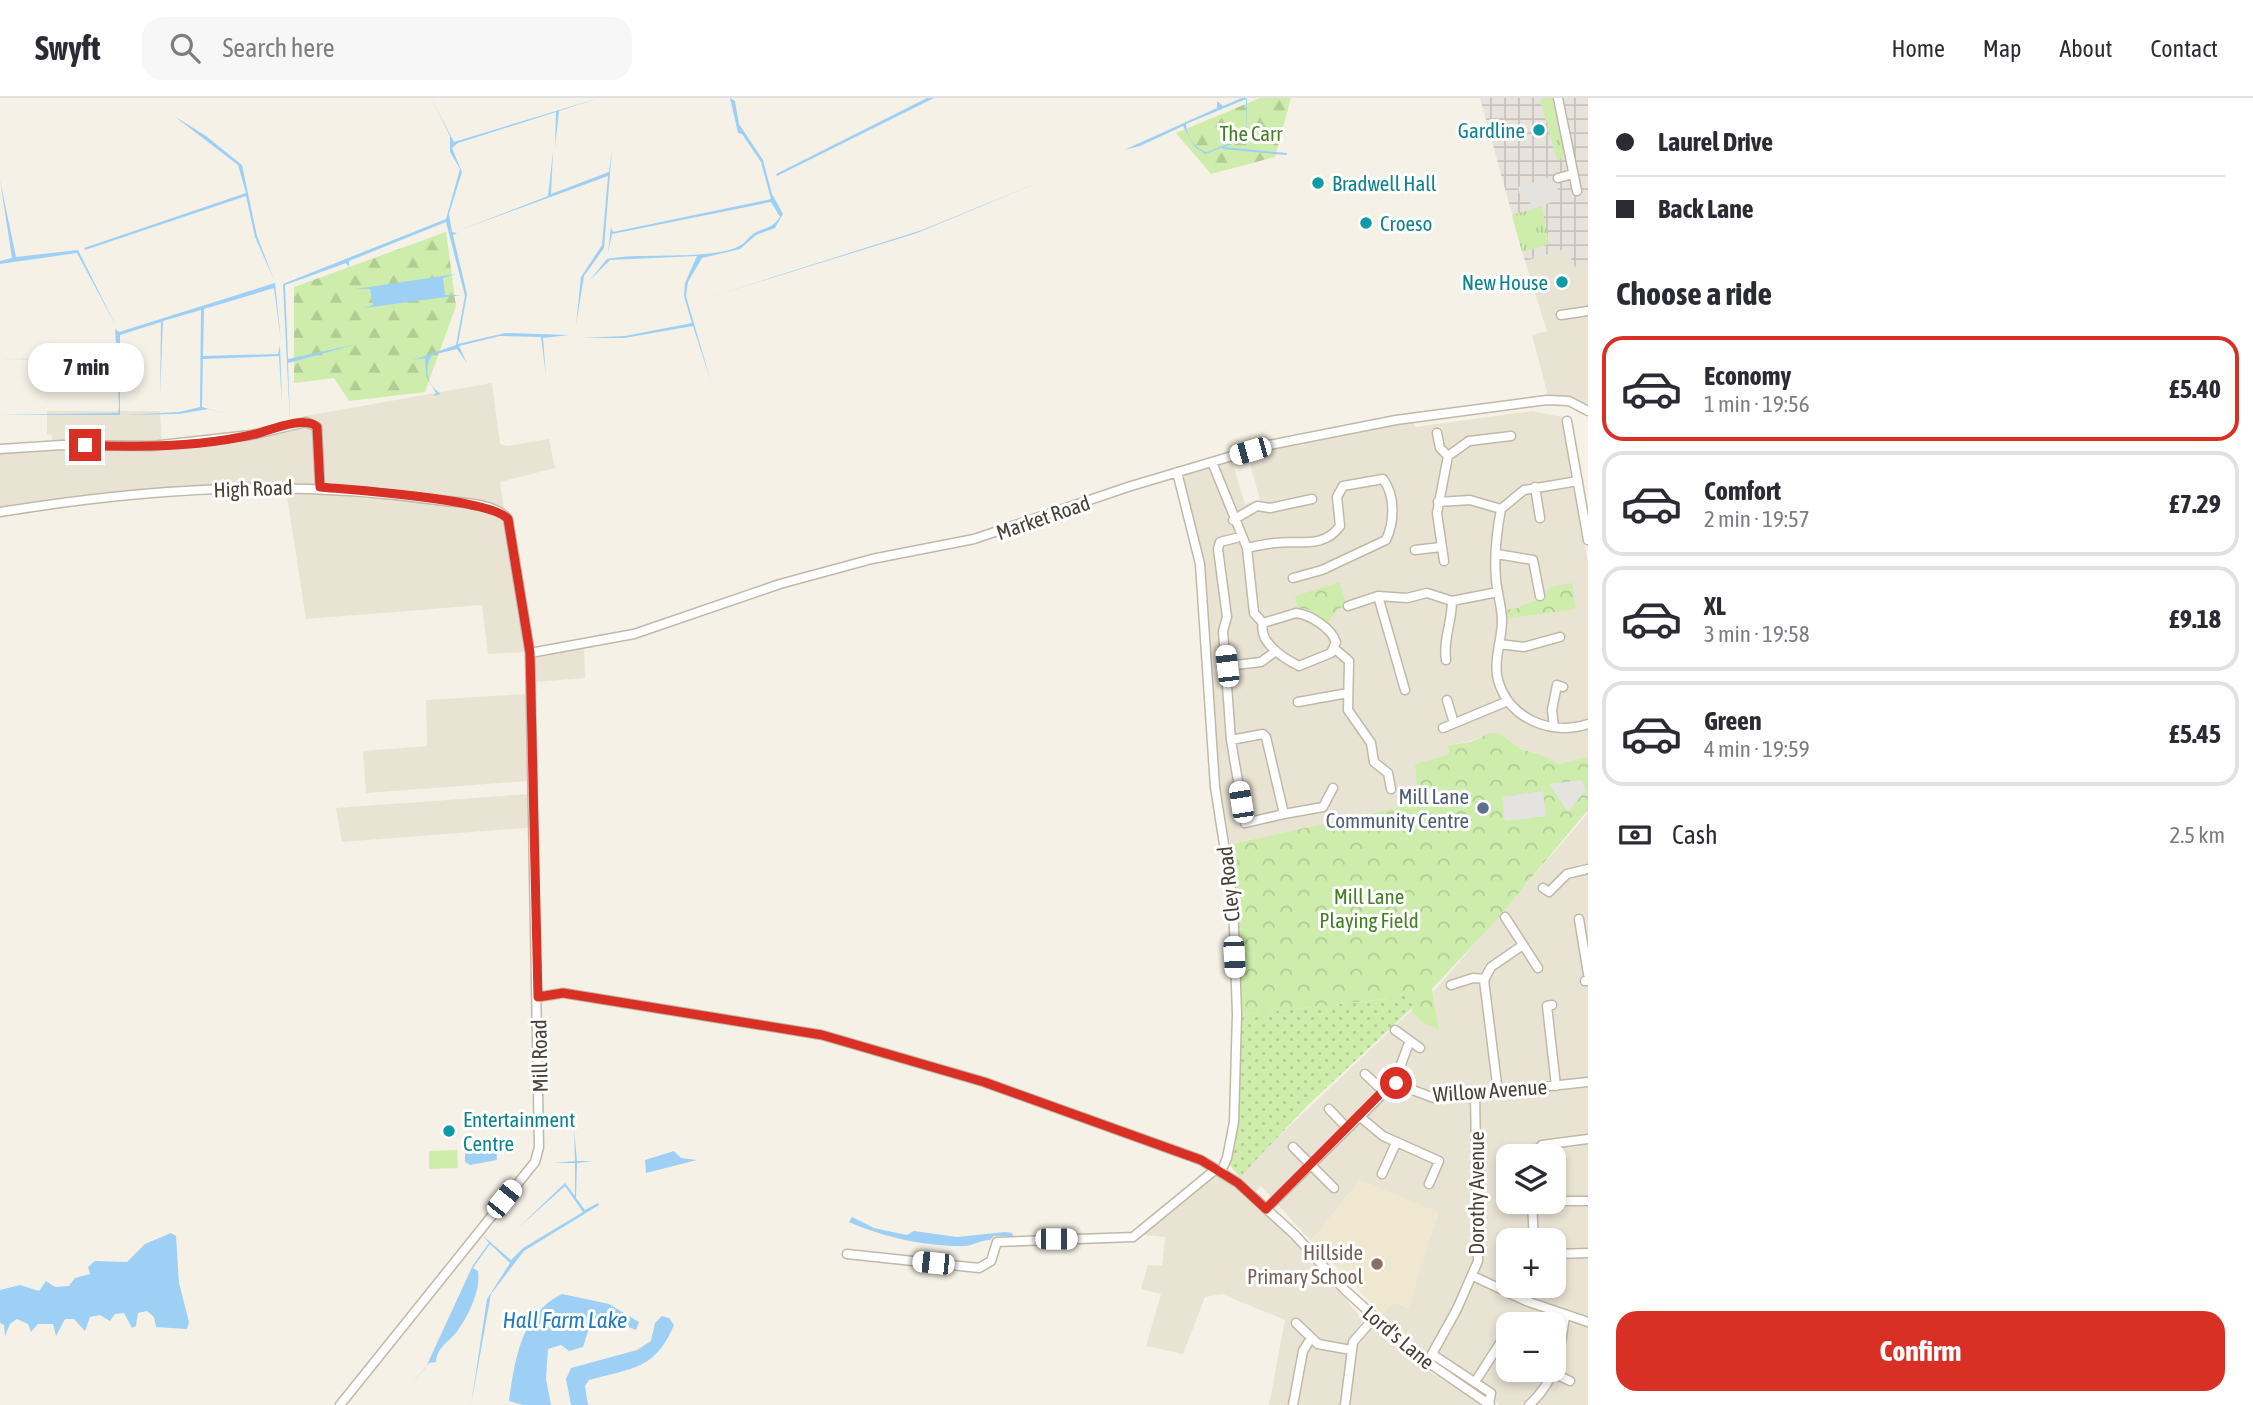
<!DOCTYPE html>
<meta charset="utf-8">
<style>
:root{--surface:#fff;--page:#f7f7f7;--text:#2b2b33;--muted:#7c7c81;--line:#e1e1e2;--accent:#d93025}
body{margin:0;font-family:"Asap Condensed",sans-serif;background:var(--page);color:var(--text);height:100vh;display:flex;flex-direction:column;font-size:26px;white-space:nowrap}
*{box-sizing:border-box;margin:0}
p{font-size:23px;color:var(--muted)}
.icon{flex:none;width:38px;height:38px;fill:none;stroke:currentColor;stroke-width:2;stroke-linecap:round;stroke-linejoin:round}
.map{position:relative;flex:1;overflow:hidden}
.sheet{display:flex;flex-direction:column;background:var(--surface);width:665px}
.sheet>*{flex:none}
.top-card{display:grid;align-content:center;height:154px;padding:0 28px;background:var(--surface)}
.controls{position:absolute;left:1496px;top:1046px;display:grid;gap:14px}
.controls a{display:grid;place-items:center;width:70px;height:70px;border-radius:14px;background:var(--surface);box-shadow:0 4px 10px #0003;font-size:35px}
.end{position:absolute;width:32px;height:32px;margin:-16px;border:9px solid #d93025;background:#fff;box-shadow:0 0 0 4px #fff}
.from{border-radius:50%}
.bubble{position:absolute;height:49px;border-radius:21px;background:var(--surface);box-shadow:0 4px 10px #0003;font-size:23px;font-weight:700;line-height:49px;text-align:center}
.car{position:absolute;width:21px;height:42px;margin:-21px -10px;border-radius:9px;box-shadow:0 0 5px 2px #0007;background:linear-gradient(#fff 24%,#345 0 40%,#fff 0 76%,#345 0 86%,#fff 0)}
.top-card b{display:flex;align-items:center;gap:24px;height:66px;font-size:26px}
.top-card b+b{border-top:2px solid var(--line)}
.top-card i{width:18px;height:18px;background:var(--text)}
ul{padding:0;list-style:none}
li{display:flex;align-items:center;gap:21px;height:105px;margin:0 14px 10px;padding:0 14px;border:4px solid var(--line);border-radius:21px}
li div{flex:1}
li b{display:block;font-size:26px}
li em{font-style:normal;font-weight:700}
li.current{border-color:var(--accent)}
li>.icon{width:63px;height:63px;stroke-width:1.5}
h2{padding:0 28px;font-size:32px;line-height:84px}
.pay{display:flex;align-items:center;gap:18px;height:77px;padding:0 28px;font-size:26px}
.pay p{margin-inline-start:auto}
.primary-button{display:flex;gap:14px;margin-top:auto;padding:14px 28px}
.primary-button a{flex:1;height:80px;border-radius:21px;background:var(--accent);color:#fff;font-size:28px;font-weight:700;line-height:80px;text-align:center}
header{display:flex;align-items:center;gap:42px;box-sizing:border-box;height:98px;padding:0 35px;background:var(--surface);border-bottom:2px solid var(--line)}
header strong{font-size:33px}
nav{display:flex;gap:38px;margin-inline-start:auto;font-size:24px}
.search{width:490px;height:63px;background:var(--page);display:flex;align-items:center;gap:18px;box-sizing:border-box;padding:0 24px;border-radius:21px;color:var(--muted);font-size:26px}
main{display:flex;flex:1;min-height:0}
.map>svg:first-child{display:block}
.residential{fill:#e9e3d4;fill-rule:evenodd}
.industrial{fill:url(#industrial-grid)}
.education{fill:#efe7cf}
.grass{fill:url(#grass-tufts)}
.forest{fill:url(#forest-firs)}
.park{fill:url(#park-crowns)}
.garden{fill:url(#garden-dots)}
.pitch{fill:#ceecac}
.parking{fill:#e5e3df}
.water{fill:#9ed0f6;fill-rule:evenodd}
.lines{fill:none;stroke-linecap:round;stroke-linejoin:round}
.stream{stroke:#9ed0f6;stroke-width:2}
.minor-casing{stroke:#c1b9a8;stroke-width:11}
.minor{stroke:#fff;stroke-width:8}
.route{stroke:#d93025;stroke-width:9}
.culture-dot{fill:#0f9aa8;stroke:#fff;stroke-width:2.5}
.service-dot{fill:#5c6f8a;stroke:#fff;stroke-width:2.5}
.education-dot{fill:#8d6e63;stroke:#fff;stroke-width:2.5}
.labels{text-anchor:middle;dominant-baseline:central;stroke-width:6;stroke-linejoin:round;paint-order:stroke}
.culture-label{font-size:21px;fill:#0d838f;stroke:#fff;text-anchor:start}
.park-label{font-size:21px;fill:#447f23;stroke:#fff}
.street-label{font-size:21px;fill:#484135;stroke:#fff}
.service-label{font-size:21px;fill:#4e5e75;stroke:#fff;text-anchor:end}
.education-label{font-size:21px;fill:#785e54;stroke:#fff;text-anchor:end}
.water-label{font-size:23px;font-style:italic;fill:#247abe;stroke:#fff}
</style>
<header>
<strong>Swyft</strong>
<div class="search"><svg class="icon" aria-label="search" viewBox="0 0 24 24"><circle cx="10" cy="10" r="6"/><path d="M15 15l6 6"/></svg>Search here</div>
<nav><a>Home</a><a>Map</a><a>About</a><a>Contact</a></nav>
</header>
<main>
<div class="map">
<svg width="1588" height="1307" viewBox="0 0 1588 1307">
<defs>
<pattern id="industrial-grid" width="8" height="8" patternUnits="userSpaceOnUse" patternTransform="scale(1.75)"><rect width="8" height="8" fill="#e7e2db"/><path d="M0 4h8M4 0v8" fill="none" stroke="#c8c3bd"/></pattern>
<pattern id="grass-tufts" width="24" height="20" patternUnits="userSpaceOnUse" patternTransform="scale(1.75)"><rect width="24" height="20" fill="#ceecac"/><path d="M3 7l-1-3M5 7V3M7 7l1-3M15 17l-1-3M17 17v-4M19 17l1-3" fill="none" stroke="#b2cc95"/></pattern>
<pattern id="forest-firs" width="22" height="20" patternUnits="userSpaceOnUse" patternTransform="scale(1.75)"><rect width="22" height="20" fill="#ceecac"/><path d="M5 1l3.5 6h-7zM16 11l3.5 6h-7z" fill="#b2cc95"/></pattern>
<pattern id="park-crowns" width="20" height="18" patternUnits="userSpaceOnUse" patternTransform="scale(1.75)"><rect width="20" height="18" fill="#ceecac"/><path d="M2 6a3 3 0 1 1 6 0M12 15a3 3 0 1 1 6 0" fill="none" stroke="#b2cc95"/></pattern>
<pattern id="garden-dots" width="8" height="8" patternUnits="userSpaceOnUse" patternTransform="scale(1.75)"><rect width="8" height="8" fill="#ceecac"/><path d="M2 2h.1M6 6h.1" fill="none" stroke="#b2cc95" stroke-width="1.8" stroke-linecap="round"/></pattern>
</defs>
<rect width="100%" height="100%" fill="#f5f1e6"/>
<!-- residential -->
<path class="residential" d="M1568 150 1573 169 1588 167V310L1563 298H1548L1532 237 1547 233 1525 163Z
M492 285 500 346 507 348 549 341 555 370 500 384 525 549 541 551 584 544 585 580 535 584 537 729 342 744 336 710 529 696 528 683 366 695 363 653 427 648 426 602 526 596 525 554 488 556 482 507 306 521 286 392 215 394 99 404 0 416V346L52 344V337L47 336V313H160L162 345 266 330 294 320Z
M1532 313 1562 319 1576 390 1588 467V658L1558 666 1549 660 1521 651 1499 635H1489L1471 643 1448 647 1449 656 1416 666 1419 705 1227 747 1217 683 1200 466 1180 377 1232 363 1245 406 1260 402 1248 358 1280 348 1413 323 1415 329Z
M1588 715V1307H1500L1493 1302 1497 1296 1430 1252 1427 1256 1421 1253 1382 1216 1394 1204 1408 1210 1438 1115 1360 1082 1311 1143 1261 1088 1256 1093 1240 1079 1258 1058 1411 913 1423 925 1439 932 1433 894ZM1508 1059H1554V1104H1508ZM1508 1143H1554V1188H1508ZM1508 1227H1554V1272H1508Z
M1217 1074 1237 1088 1298 1143 1365 1225 1383 1233 1430 1274 1485 1307H1269L1285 1222 1222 1196 1205 1199 1183 1256 1146 1248 1161 1196 1141 1191 1148 1167 1162 1168 1165 1139 1143 1137Z"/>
<!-- industrial -->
<path class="industrial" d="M1480 0H1588V167L1573 169 1568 150 1525 163Z"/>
<!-- education -->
<path class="education" d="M1360 1082 1438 1114 1409 1210 1394 1204 1382 1216 1311 1143Z"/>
<!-- grass -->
<path class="grass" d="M1543 0H1553L1565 60 1557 62 1540 2Z
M1542 108 1549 146 1522 154 1512 117Z"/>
<!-- forest -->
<path class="forest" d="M1260 0H1291L1275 59 1211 76 1176 35Z
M446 134 456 208 425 294 349 303 334 280 294 285V189Z"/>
<!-- park -->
<path class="park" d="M1340 484 1346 507 1338 511 1327 526 1307 511 1298 510 1295 498Z
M1572 485 1576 511 1504 521V512L1520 510V508L1541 501 1550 489Z
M1489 635H1499L1521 651 1549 660 1558 666 1588 658V712L1491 828 1432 891 1439 932 1423 925 1411 913 1413 908 1402 896 1394 900 1241 917 1227 747 1419 705 1415 666 1449 656 1448 647 1471 644Z"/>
<!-- garden -->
<path class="garden" d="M1402 896 1414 908 1308 1007 1240 1079 1228 1065 1241 917 1394 900Z"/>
<!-- pitch -->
<path class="pitch" d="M457 1052 458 1070 429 1071V1053Z"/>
<!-- parking -->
<path class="parking" d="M1557 77 1558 102 1532 111 1527 93 1519 95 1518 89Z
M1582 682 1586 692 1568 714 1549 686Z
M1543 693 1546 718 1505 723 1502 699Z"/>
<!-- water -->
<path class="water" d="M431 0 454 44 599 0 559 13 555 50 556 14 458 45 452 50 462 74 449 116 452 134 457 135 453 137 467 196 458 246 505 235 569 237 543 240 546 278 541 239 500 238 459 248 467 265 457 251 432 257C423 271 427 287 441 296L433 298 436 295 426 278 425 260 413 262 456 247 465 198 446 124 349 163V169L346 165 285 187 288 261 357 246 288 265 290 326 283 186 446 121 460 71 450 54V38Z
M730 0 735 3 739 26 763 62 772 96 783 116 775 130 756 137 740 151 702 160 688 184 686 198 711 284 693 228 624 240H582L625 238 692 225 684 198 685 185 697 158 610 162 589 183 607 161C640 154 716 163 741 147 746 144 749 139 753 136 764 129 772 131 780 119L771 104 612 136 608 155 611 129 613 134 771 101 761 64 742 36 738 35Z
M927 0H934L777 78 776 76Z
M1242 0H1247L1246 41 1205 56 1195 49 1183 28 1140 48 1124 52 1217 10V3L1223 8ZM1246 1V39L1207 54C1196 52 1186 37 1186 26Z
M174 18 206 38 242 67 257 138 274 182 255 139 246 98 85 152 84 150 246 95 238 67Z
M612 51 604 150 584 178 576 227 581 179 602 147 608 78 460 132 548 98 553 53 551 96 609 74Z
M1047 81 917 135 694 204 922 132Z
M0 82 16 159 78 152 116 228 77 155 0 166V163L12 160Z
M456 176 443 180 445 197H461L364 210 373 207 370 191H356Z
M275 185 281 244 274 190 204 211 203 258 278 256 280 247 282 307 279 258 203 261 202 309 227 316 208 311 179 316 123 317 179 314 200 309 201 212 163 223 160 299 161 224 120 237V317H0L118 315 119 308 117 262 0 261 117 260 115 231 119 234Z
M574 1031 577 1063H593L577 1065 576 1100 585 1112 598 1105 599 1107 524 1153 491 1196 471 1307 487 1201 510 1165 490 1146 473 1170 478 1173C481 1191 469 1217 458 1232 450 1244 437 1248 436 1264L429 1265 407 1291 426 1269 473 1167 489 1145 482 1137 511 1162 523 1150 583 1114 565 1088 517 1131 565 1085 575 1098V1065H554L575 1063Z
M478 1046H496L497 1062 470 1067 465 1064V1053H471V1049Z
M674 1053 681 1060 697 1062 646 1075 645 1062Z
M852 1119 874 1130 907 1137 914 1133 957 1139 1005 1134 1012 1135 1015 1141 1133 1135 1013 1142 1007 1138H994L990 1142C980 1142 973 1148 964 1148 927 1149 883 1139 849 1124Z
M171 1135 176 1138 179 1185 189 1224 187 1231 156 1229 154 1219 147 1213 138 1215 136 1228 132 1230 124 1215 115 1216 110 1223 100 1217 90 1219 85 1233 74 1221H65L56 1238 53 1226H38L31 1234 28 1226 17 1221 10 1226 5 1238 4 1227 0 1225V1192L20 1187 39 1193 46 1183 55 1189 69 1188 75 1180 90 1176 88 1169 95 1163 127 1164 145 1146Z
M562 1196 609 1206 639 1224 636 1232 604 1219 590 1227 583 1249 569 1253 561 1247 548 1251 546 1281 551 1307H523L509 1303C515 1261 521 1216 562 1196Z
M662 1218 669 1220 674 1227C655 1272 632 1270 589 1282L585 1288 588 1307H571L566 1281 571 1270 637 1252 651 1243 655 1225Z"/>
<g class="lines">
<!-- stream -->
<path class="stream" d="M1223 50 1286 56"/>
<defs>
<path id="minor" d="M1558 0 1577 93
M1558 80 1573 76
M1561 217 1588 213
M1567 323 1588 442
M1437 335 1440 350 1448 358
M0 351 62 347 152 348 251 337 306 324 317 329 320 389
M1212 364 1247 450 1254 515 1263 525
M1177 374 1200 466 1215 689 1233 804 1237 916 1234 1024 1227 1060 1221 1074
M1578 383 1524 392 1501 411C1497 432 1494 459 1496 481 1497 495 1502 509 1502 523 1502 542 1493 563 1498 582 1509 621 1551 638 1588 626
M1535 389 1540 420
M1438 404 1470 402 1501 411
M0 414C149 390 287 381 437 402 458 405 494 404 508 421L530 555 539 1049 535 1064 340 1307
M1233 422 1257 408 1270 410 1312 401
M1247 450C1256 448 1266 446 1275 445 1298 442 1324 451 1340 428L1337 399 1343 388 1383 381C1396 398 1394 425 1386 442L1322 472 1293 480
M1415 452 1441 449
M1497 456 1533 462 1540 498
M1444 463 1437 415 1448 358 1469 343 1511 338
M1378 498 1405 592
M1348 508 1378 498 1407 500 1427 495 1452 503
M1296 515C1311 517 1331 530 1336 544L1331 555 1299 568C1283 560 1258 544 1263 525Z
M1499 546 1524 549 1560 539
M1335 551 1349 563 1348 612 1371 645 1374 664 1388 675 1391 691
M530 555 634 536 780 486 872 461 974 441 1131 388 1269 347 1396 322 1547 302 1569 303 1588 313
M1446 562C1443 541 1452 524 1452 503L1498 494
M1227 568 1261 564 1276 553
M1447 602 1454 625
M1298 604 1348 595
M1554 629 1552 612 1557 587 1563 589
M1443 630 1508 603
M1231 642 1263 636 1266 639 1284 716 1245 725 1231 642 1223 533 1227 519 1218 451 1220 444 1236 440
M1284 716 1323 709 1333 690
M1543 790 1549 794 1567 776 1588 771
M1505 819 1538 870
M1579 821 1588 876
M1585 883H1588
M1451 887 1473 880 1485 881
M538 899 563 895 822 937 984 984 1201 1062 1238 1085 1295 1137 1345 1192 1413 1254 1490 1307
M1552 907 1547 908 1556 988
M1395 932 1420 950
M1365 976 1383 993
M1394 985 1434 1000 1588 984
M1498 994 1484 882 1491 869 1523 847
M1329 1011 1347 1030
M1359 1018 1383 1038 1439 1063 1429 1086
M1293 1049 1334 1090
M1530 1059 1542 1047 1588 1041
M1382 1076 1396 1045
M1554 1103H1588
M1532 1104 1534 1143
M1266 1111 1394 985 1409 945
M847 1156 979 1170 991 1163 997 1144 1133 1139 1216 1071
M1554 1156 1588 1155
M1473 1178 1526 1203 1588 1224
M1526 1203 1532 1188
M1296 1225 1318 1246 1351 1252
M1432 1256 1491 1295 1489 1306
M1427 1265 1457 1211 1478 1163 1475 997
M1555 1276 1570 1283
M1475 1284 1504 1239
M1293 1307 1303 1253 1311 1240
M1345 1307 1353 1244 1374 1220
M1529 1307C1557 1282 1560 1254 1565 1218"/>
</defs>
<!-- minor casing -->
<use href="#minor" class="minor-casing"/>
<!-- minor -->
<use href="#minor" class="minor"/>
</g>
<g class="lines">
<!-- route -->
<path class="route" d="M85 347C141 350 201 349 256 336 270 332 306 317 317 329L320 389C352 392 491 401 508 421L530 555 538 899 563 895 822 937 984 984 1201 1062 1238 1085 1266 1111 1383 993 1396 985"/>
</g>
<!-- markers -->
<g class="culture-dot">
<circle cx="1539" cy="32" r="7"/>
<circle cx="1318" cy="85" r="7"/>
<circle cx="1366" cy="125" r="7"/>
<circle cx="1562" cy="184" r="7"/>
<circle cx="449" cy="1033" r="7"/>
</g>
<circle class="service-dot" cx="1483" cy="710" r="7"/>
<circle class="education-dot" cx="1377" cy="1166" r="7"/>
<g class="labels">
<!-- culture labels -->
<g class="culture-label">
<text x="1525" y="32" text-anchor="end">Gardline</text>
<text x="1332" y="85">Bradwell Hall</text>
<text x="1380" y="125">Croeso</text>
<text x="1548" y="184" text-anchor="end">New House</text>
<text x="463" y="1021">Entertainment<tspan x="463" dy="24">Centre</tspan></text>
</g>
<!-- park labels -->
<g class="park-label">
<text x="1251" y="35">The Carr</text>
<text x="1369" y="798">Mill Lane<tspan x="1369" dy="24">Playing Field</tspan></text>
</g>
<!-- street labels -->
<g class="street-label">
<text transform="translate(253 390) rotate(-2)">High Road</text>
<text transform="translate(1043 419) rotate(-19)">Market Road</text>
<text transform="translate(1228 786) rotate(-96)">Cley Road</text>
<text transform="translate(539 958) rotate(-91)">Mill Road</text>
<text transform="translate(1490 992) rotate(-4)">Willow Avenue</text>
<text transform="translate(1476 1095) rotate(-90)">Dorothy Avenue</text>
<text transform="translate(1399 1239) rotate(40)">Lord's Lane</text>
</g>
<!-- service labels -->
<g class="service-label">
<text x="1469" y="698">Mill Lane<tspan x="1469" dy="24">Community Centre</tspan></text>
</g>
<!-- education labels -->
<g class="education-label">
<text x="1363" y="1154">Hillside<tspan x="1363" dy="24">Primary School</tspan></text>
</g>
<!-- water labels -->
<g class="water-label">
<text x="565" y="1222">Hall Farm Lake</text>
</g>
</g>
</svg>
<div class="controls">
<a><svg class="icon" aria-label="layers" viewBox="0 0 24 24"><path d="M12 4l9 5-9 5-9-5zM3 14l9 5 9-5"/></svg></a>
<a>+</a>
<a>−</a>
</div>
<i class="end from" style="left:1396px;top:985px"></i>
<i class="end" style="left:85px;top:347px"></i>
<div class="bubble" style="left:28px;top:245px;width:116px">7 min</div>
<i class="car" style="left:1250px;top:353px;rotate:254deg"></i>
<i class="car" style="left:1227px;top:568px;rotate:353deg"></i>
<i class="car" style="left:1241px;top:704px;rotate:351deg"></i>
<i class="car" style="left:1234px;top:859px;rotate:177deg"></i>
<i class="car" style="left:504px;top:1101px;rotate:39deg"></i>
<i class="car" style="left:1056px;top:1141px;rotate:90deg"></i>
<i class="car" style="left:933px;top:1165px;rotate:276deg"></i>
</div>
<section class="sheet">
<div class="top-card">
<b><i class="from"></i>Laurel Drive</b>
<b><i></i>Back Lane</b>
</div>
<h2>Choose a ride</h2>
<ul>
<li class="current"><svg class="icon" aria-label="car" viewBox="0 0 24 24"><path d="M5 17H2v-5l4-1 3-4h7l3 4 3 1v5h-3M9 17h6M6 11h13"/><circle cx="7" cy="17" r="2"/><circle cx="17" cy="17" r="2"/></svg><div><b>Economy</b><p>1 min · 19:56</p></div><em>£5.40</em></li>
<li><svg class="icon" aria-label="car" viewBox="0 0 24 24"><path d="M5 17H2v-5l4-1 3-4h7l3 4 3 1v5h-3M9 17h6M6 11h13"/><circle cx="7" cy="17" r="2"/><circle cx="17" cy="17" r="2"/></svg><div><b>Comfort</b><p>2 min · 19:57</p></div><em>£7.29</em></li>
<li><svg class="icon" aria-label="car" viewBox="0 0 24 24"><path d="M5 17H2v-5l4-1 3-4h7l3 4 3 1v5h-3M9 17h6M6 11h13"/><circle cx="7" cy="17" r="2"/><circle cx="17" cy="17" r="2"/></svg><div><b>XL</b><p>3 min · 19:58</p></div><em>£9.18</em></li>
<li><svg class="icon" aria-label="car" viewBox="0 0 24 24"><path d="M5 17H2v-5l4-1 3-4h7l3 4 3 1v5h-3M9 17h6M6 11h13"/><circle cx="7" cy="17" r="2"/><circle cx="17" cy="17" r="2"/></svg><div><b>Green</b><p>4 min · 19:59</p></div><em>£5.45</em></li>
</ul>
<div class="pay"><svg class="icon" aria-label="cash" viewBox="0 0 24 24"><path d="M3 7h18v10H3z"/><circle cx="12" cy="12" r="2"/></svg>Cash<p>2.5 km</p></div>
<div class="primary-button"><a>Confirm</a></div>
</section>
</main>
